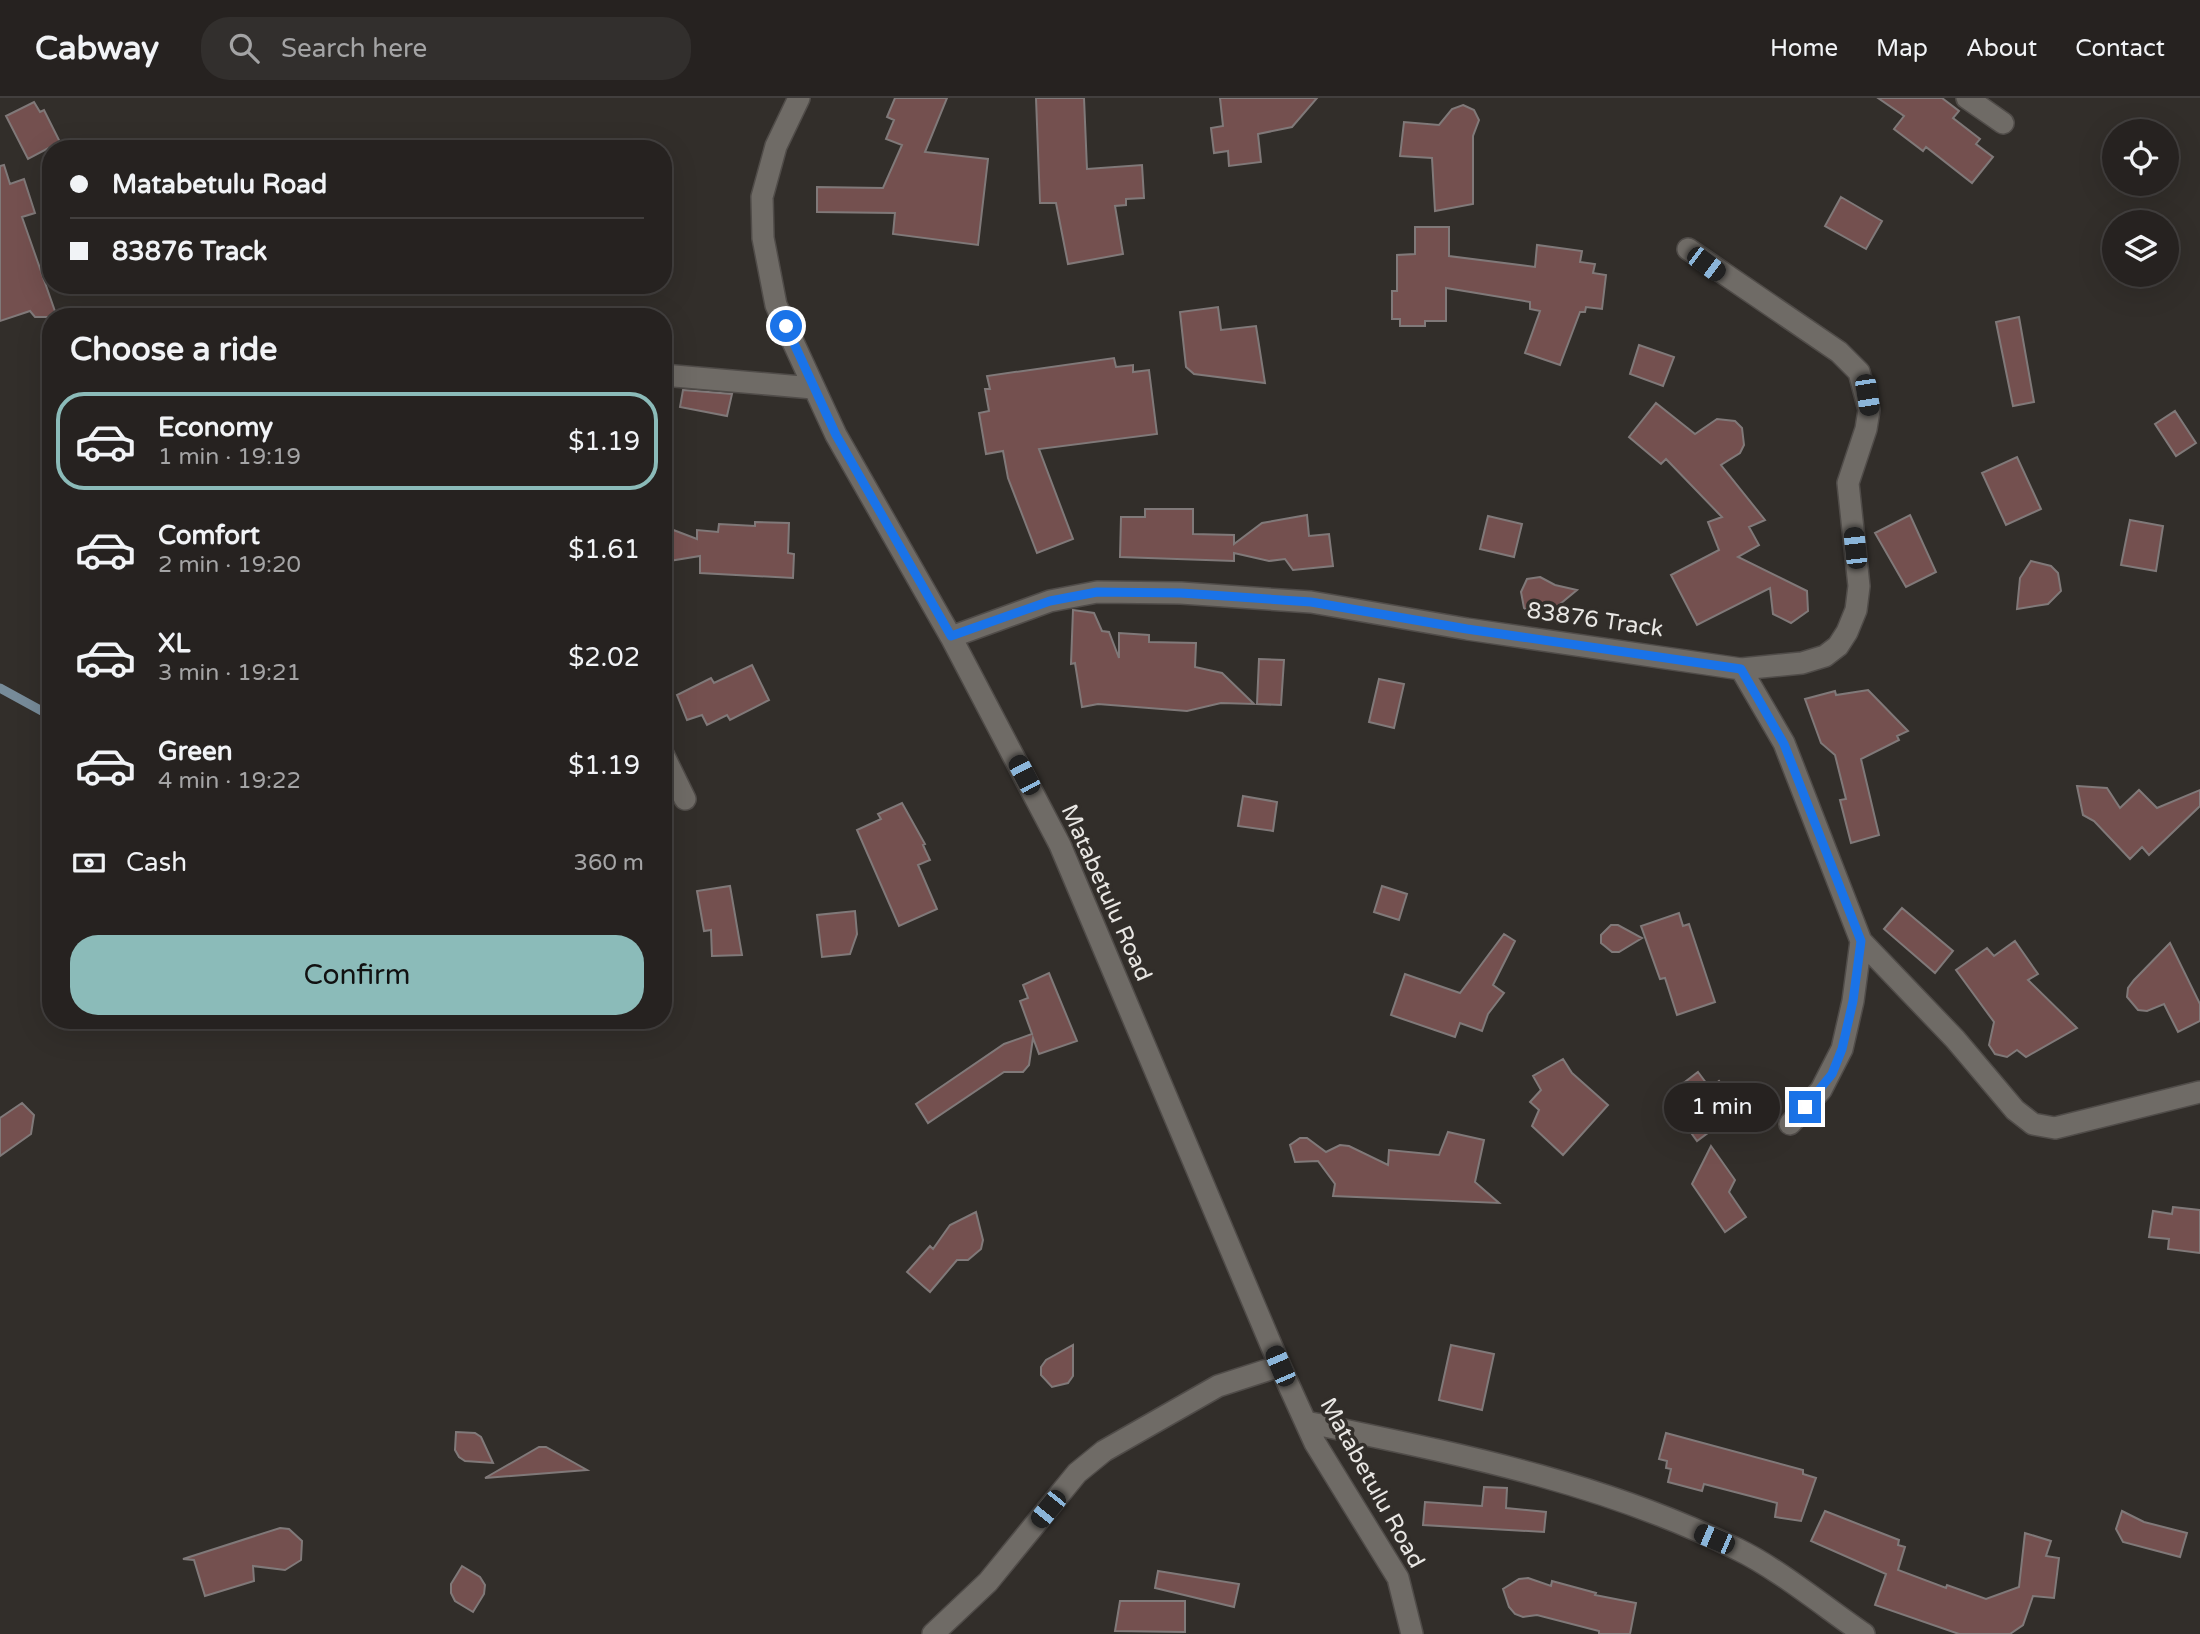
<!DOCTYPE html>
<meta charset="utf-8">
<style>
:root{--surface:#262220;--page:#322f2d;--text:#f1f3f6;--muted:#a4a4a5;--line:#423f3e;--accent:#8bbbb9}
body{margin:0;font-family:"Varela Round",sans-serif;background:var(--page);color:var(--text);height:100vh;display:flex;flex-direction:column;font-size:26px;white-space:nowrap}
*{box-sizing:border-box;margin:0}
p{font-size:23px;color:var(--muted)}
.icon{flex:none;width:38px;height:38px;fill:none;stroke:currentColor;stroke-width:2;stroke-linecap:round;stroke-linejoin:round}
.map{position:relative;flex:1;overflow:hidden}
.panel{position:absolute;left:42px;top:210px;width:630px;height:721px;display:flex;flex-direction:column;background:var(--surface);border-radius:28px;box-shadow:0 7px 28px #0002,0 0 0 2px var(--line)}
.panel>*{flex:none}
.hud{position:absolute;left:42px;top:42px;width:630px;height:154px;border-radius:28px;box-shadow:0 7px 28px #0002,0 0 0 2px var(--line);display:grid;align-content:center;height:154px;padding:0 28px;background:var(--surface)}
.buttons{position:absolute;left:2102px;top:21px;display:grid;gap:14px}
.buttons a{display:grid;place-items:center;width:77px;height:77px;border-radius:50%;background:var(--surface);box-shadow:0 7px 28px #0002,0 0 0 2px var(--line);font-size:35px}
.end{position:absolute;width:32px;height:32px;margin:-16px;border:9px solid #1a73e8;background:#fff;box-shadow:0 0 0 4px #fff}
.from{border-radius:50%}
.bubble{position:absolute;height:49px;border-radius:24px;background:var(--surface);box-shadow:0 7px 28px #0002,0 0 0 2px var(--line);font-size:23px;font-weight:600;line-height:49px;text-align:center}
.car{position:absolute;width:21px;height:42px;margin:-21px -10px;border-radius:9px;box-shadow:0 0 5px 2px #0007;background:linear-gradient(#222 24%,#8ab4d8 0 40%,#222 0 76%,#8ab4d8 0 86%,#222 0)}
.hud b{display:flex;align-items:center;gap:24px;height:66px;font-size:26px}
.hud b+b{border-top:2px solid var(--line)}
.hud i{width:18px;height:18px;background:var(--text)}
ul{padding:0;list-style:none}
li{display:flex;align-items:center;gap:21px;height:98px;margin:0 14px 10px;padding:0 14px;border:4px solid transparent;border-radius:28px}
li div{flex:1}
li b{display:block;font-size:26px}
li em{font-style:normal;font-weight:600}
li.selected{border-color:var(--accent)}
li>.icon{width:63px;height:63px;stroke-width:1.5}
h2{padding:0 28px;font-size:32px;line-height:84px}
.pay{display:flex;align-items:center;gap:18px;height:77px;padding:0 28px;font-size:26px}
.pay p{margin-inline-start:auto}
.action{display:flex;gap:14px;margin-top:auto;padding:14px 28px}
.action a{flex:1;height:80px;border-radius:28px;background:var(--accent);color:#111;font-size:28px;font-weight:600;line-height:80px;text-align:center}
header{display:flex;align-items:center;gap:42px;box-sizing:border-box;height:98px;padding:0 35px;background:var(--surface);border-bottom:2px solid var(--line)}
header strong{font-size:33px}
nav{display:flex;gap:38px;margin-inline-start:auto;font-size:24px}
.search{width:490px;height:63px;background:var(--page);display:flex;align-items:center;gap:18px;box-sizing:border-box;padding:0 24px;border-radius:28px;color:var(--muted);font-size:26px}
.map>svg:first-child{display:block}
.lines{fill:none;stroke-linecap:round;stroke-linejoin:round}
.stream{stroke:#778b99;stroke-width:9}
.building{fill:#74504f;stroke:#807979;stroke-width:2}
.minor-casing{stroke:#504c49;stroke-width:24}
.minor{stroke:#6f6b66;stroke-width:21}
.route{stroke:#1a73e8;stroke-width:9}
.labels{text-anchor:middle;dominant-baseline:central;stroke-width:7;stroke-linejoin:round;paint-order:stroke}
.street-label{font-size:23px;fill:#e9e7e4;stroke:#322e2a}
</style>
<header>
<strong>Cabway</strong>
<div class="search"><svg class="icon" aria-label="search" viewBox="0 0 24 24"><circle cx="10" cy="10" r="6"/><path d="M15 15l6 6"/></svg>Search here</div>
<nav><a>Home</a><a>Map</a><a>About</a><a>Contact</a></nav>
</header>
<div class="map">
<svg width="2200" height="1536" viewBox="0 0 2200 1536">
<rect width="100%" height="100%" fill="#322e2a"/>
<g class="lines">
<!-- stream -->
<path class="stream" d="M0 590 51 618"/>
</g>
<!-- building -->
<path class="building" d="M895 0H947L925 54 988 61 978 147 893 136 895 115 817 114V89L883 90 902 47 886 41 894 22 887 19Z
M1036 0H1084L1087 71 1142 67 1144 100 1126 101V107L1115 108 1123 156 1068 166 1056 105H1040Z
M1220 0H1317L1292 29 1258 36 1261 64 1229 68 1228 53 1214 55 1211 30 1223 28Z
M1878 0H1942L1959 13 1953 20 1980 41 1976 46 1993 59 1972 85 1926 49 1923 53 1894 31 1904 18Z
M34 4 40 14 44 12 60 44 28 61 6 18Z
M1463 7 1474 12 1479 22 1473 38V106L1435 113 1432 60 1400 58 1404 24 1439 27 1452 11Z
M4 67 10 86 24 81 35 115 22 119 57 219H35L30 213 0 223V68Z
M1841 99 1882 123 1866 151 1825 128Z
M1415 129H1449V158L1535 169 1537 147 1582 153 1580 164 1595 166 1593 175 1606 177 1602 211 1586 209 1585 214H1580L1560 267 1525 255 1540 213 1530 211V204L1446 190V223H1425V228H1400V221H1392V193H1397V157L1415 156Z
M1218 209 1221 232 1256 228 1265 285 1194 276 1186 269 1180 214Z
M2019 219 2034 304 2013 308 1996 224Z
M1639 247 1674 259 1663 288 1630 276Z
M1114 260 1116 269 1133 267V274L1149 272 1157 336 1039 351 1073 441 1037 455 1008 380 1003 353 986 356 979 315 989 313 985 291H990L987 278Z
M683 292 732 296 727 318 680 309Z
M1656 305 1695 336 1717 321 1735 323 1742 330 1744 347 1740 355 1721 367 1765 422 1749 429 1759 447 1738 459 1807 493 1808 513 1791 525 1773 516 1770 490 1697 527 1671 477 1719 452 1708 424 1722 419 1666 361 1661 366 1629 339Z
M2175 313 2196 345 2176 358 2155 326Z
M2017 359 2041 411 2006 427 1982 375Z
M1145 411H1193V436L1234 437V446L1262 425 1307 417 1309 438 1329 436 1333 468 1293 472 1285 461 1269 463 1234 455V463L1120 459 1121 419H1145Z
M1910 417 1936 474 1906 489 1875 435Z
M1488 418 1522 426 1514 459 1480 451Z
M2130 422 2163 428 2156 473 2121 467Z
M755 424 789 425 788 455 794 456 793 480 700 475V458L663 464V428L697 441V432L718 434 719 426 755 428Z
M2031 463 2051 468 2058 475 2061 493 2048 506 2017 511 2020 480Z
M1540 479 1555 487 1577 492 1548 516 1531 515 1524 510 1521 494 1527 481Z
M1073 512 1094 515 1102 533 1109 534 1119 560V535L1149 537V544L1196 545 1195 569 1222 575 1254 606 1221 605 1187 613 1098 606 1082 609 1075 565 1071 566Z
M1259 561 1284 562 1281 607 1257 606Z
M752 567 769 602 730 622 727 617 707 627 702 617 687 622 677 597 711 580 714 585Z
M1379 581 1404 586 1394 630 1369 624Z
M1868 592 1908 633 1897 638 1899 642 1861 661 1879 737 1851 745 1840 702 1846 701 1835 657 1821 645 1805 601 1835 593 1836 597Z
M2077 688 2107 690 2120 710 2139 692 2157 710 2200 692V708L2149 757 2142 749 2130 761 2094 723 2083 717Z
M1243 698 1277 704 1273 733 1238 728Z
M902 705 925 746 923 747 930 762 918 767 937 811 899 828 857 732 881 721 878 716Z
M730 788 742 857 712 858 711 832 704 833 697 793Z
M1382 788 1407 796 1399 822 1374 814Z
M1902 810 1953 853 1935 875 1884 831Z
M855 813 857 836 850 856 822 859 817 817Z
M1679 815 1683 828 1689 826 1715 904 1677 917 1665 880 1660 881 1641 828Z
M1611 827H1618L1642 840 1619 854H1612L1601 845V837Z
M1504 836 1515 843 1493 887 1504 895 1488 916 1482 933 1460 925 1455 939 1391 917 1405 876 1460 895Z
M2015 843 2038 876 2028 882 2077 930 2026 959 2017 952 2007 959 1995 956 1989 947 1994 924 1956 872 1987 850 1994 858Z
M2170 845 2200 906V923L2178 934 2164 906 2147 913 2138 912 2127 899 2128 890 2134 882Z
M1049 875 1077 943 1039 956 1033 940 1029 967 1023 974H1004L928 1025 916 1006 1004 946 1032 936 1020 903 1028 900 1023 887Z
M1563 961 1572 975 1608 1007 1563 1057 1532 1028 1539 1012 1530 1004 1541 992 1533 978Z
M1698 974 1710 990 1719 983 1734 1002 1725 1008 1732 1017 1697 1043 1669 1004 1674 1001 1669 996Z
M22 1005 34 1017 31 1036 0 1058V1020Z
M1448 1034 1484 1042 1475 1084 1499 1105 1333 1098 1335 1086 1318 1063 1295 1064 1290 1047 1300 1040H1307L1326 1054 1340 1047 1349 1048 1388 1067 1389 1052 1439 1057Z
M1711 1048 1735 1082 1729 1094 1746 1119 1725 1134 1692 1086Z
M2173 1109 2200 1112V1155L2168 1151 2169 1141 2149 1139 2153 1113 2172 1116Z
M976 1114 983 1142 981 1151 968 1162H957L930 1194 907 1174 930 1148 933 1151 950 1127Z
M1073 1247V1278L1068 1285 1052 1289 1041 1277V1269L1046 1262Z
M1451 1247 1494 1256 1482 1312 1439 1302Z
M456 1334 475 1335 481 1339 493 1365 465 1363 459 1359 455 1352Z
M1666 1335 1803 1372V1376L1816 1380 1801 1423 1775 1419 1777 1405 1704 1386 1702 1393 1668 1384 1671 1371 1666 1370 1667 1363 1659 1361Z
M539 1349H546L587 1372 485 1380Z
M1484 1389 1507 1390 1506 1410 1546 1414 1544 1434 1423 1427 1425 1404 1482 1408Z
M1825 1413 1899 1442 1898 1447 1905 1449 1898 1472 1946 1490 1947 1487 1986 1501 2019 1489 2025 1435 2051 1443 2046 1458 2059 1460 2054 1500 2033 1498 2023 1527 2010 1536H1959L1875 1507 1886 1476 1811 1443Z
M2122 1413 2144 1424 2187 1435 2180 1459 2123 1444 2116 1431Z
M280 1430 289 1431 302 1443 301 1462 285 1472 253 1468 254 1483 205 1498 194 1462 183 1461Z
M462 1468 480 1479 485 1487 484 1496 473 1514 455 1503 451 1495V1486Z
M1158 1473 1239 1486 1234 1509 1155 1490Z
M1528 1480 1551 1488 1552 1483 1596 1495 1595 1497 1636 1505 1630 1536H1599V1533L1537 1517 1523 1519 1515 1516 1509 1509 1503 1491 1519 1481Z
M1120 1503H1185V1534L1115 1533Z"/>
<g class="lines">
<defs>
<path id="minor" d="M799 0 776 48 762 99 763 140 776 207 836 337 951 539 1060 747 1280 1268 1315 1345 1398 1480 1412 1536
M1967 0 2003 25
M663 277 813 290
M951 539 1050 503 1097 494 1181 495 1311 504 1467 531 1741 571 1802 565 1825 558 1838 548 1847 534 1856 512 1859 488 1848 385 1866 331 1869 312 1859 274 1839 254 1688 151
M1741 571 1784 645 1861 843 1853 903 1842 951 1821 992 1790 1026
M663 656 685 701
M1861 843 1955 941 2015 1012 2033 1026 2055 1030 2200 994
M1306 1324C1453 1355 1600 1383 1737 1451 1777 1470 1826 1510 1864 1536
M933 1536 988 1484 1077 1375 1104 1353 1218 1288 1280 1268"/>
</defs>
<!-- minor casing -->
<use href="#minor" class="minor-casing"/>
<!-- minor -->
<use href="#minor" class="minor"/>
</g>
<g class="lines">
<!-- route -->
<path class="route" d="M786 228 836 337 951 538 1050 503 1097 494 1181 495 1311 504 1467 531 1741 571 1784 646 1861 843 1853 903 1842 951 1832 976 1805 1009"/>
</g>
<g class="labels">
<!-- street labels -->
<g class="street-label">
<text transform="translate(1595 522) rotate(8)">83876 Track</text>
<text transform="translate(1106 795) rotate(66)">Matabetulu Road</text>
<text transform="translate(1372 1385) rotate(61)">Matabetulu Road</text>
</g>
</g>
</svg>
<div class="buttons">
<a><svg class="icon" aria-label="locate" viewBox="0 0 24 24"><circle cx="12" cy="12" r="6"/><path d="M12 2v4M12 18v4M2 12h4M18 12h4"/></svg></a>
<a><svg class="icon" aria-label="layers" viewBox="0 0 24 24"><path d="M12 4l9 5-9 5-9-5zM3 14l9 5 9-5"/></svg></a>
</div>
<i class="end from" style="left:786px;top:228px"></i>
<i class="end" style="left:1805px;top:1009px"></i>
<div class="bubble" style="left:1664px;top:985px;width:116px">1 min</div>
<i class="car" style="left:1706px;top:166px;rotate:127deg"></i>
<i class="car" style="left:1867px;top:297px;rotate:171deg"></i>
<i class="car" style="left:1855px;top:450px;rotate:354deg"></i>
<i class="car" style="left:1024px;top:677px;rotate:332deg"></i>
<i class="car" style="left:1280px;top:1268px;rotate:337deg"></i>
<i class="car" style="left:1048px;top:1411px;rotate:219deg"></i>
<i class="car" style="left:1714px;top:1441px;rotate:293deg"></i>
<div class="hud">
<b><i class="from"></i>Matabetulu Road</b>
<b><i></i>83876 Track</b>
</div>
<section class="panel">
<h2>Choose a ride</h2>
<ul>
<li class="selected"><svg class="icon" aria-label="car" viewBox="0 0 24 24"><path d="M5 17H2v-5l4-1 3-4h7l3 4 3 1v5h-3M9 17h6M6 11h13"/><circle cx="7" cy="17" r="2"/><circle cx="17" cy="17" r="2"/></svg><div><b>Economy</b><p>1 min · 19:19</p></div><em>$1.19</em></li>
<li><svg class="icon" aria-label="car" viewBox="0 0 24 24"><path d="M5 17H2v-5l4-1 3-4h7l3 4 3 1v5h-3M9 17h6M6 11h13"/><circle cx="7" cy="17" r="2"/><circle cx="17" cy="17" r="2"/></svg><div><b>Comfort</b><p>2 min · 19:20</p></div><em>$1.61</em></li>
<li><svg class="icon" aria-label="car" viewBox="0 0 24 24"><path d="M5 17H2v-5l4-1 3-4h7l3 4 3 1v5h-3M9 17h6M6 11h13"/><circle cx="7" cy="17" r="2"/><circle cx="17" cy="17" r="2"/></svg><div><b>XL</b><p>3 min · 19:21</p></div><em>$2.02</em></li>
<li><svg class="icon" aria-label="car" viewBox="0 0 24 24"><path d="M5 17H2v-5l4-1 3-4h7l3 4 3 1v5h-3M9 17h6M6 11h13"/><circle cx="7" cy="17" r="2"/><circle cx="17" cy="17" r="2"/></svg><div><b>Green</b><p>4 min · 19:22</p></div><em>$1.19</em></li>
</ul>
<div class="pay"><svg class="icon" aria-label="cash" viewBox="0 0 24 24"><path d="M3 7h18v10H3z"/><circle cx="12" cy="12" r="2"/></svg>Cash<p>360 m</p></div>
<div class="action"><a>Confirm</a></div>
</section>
</div>
